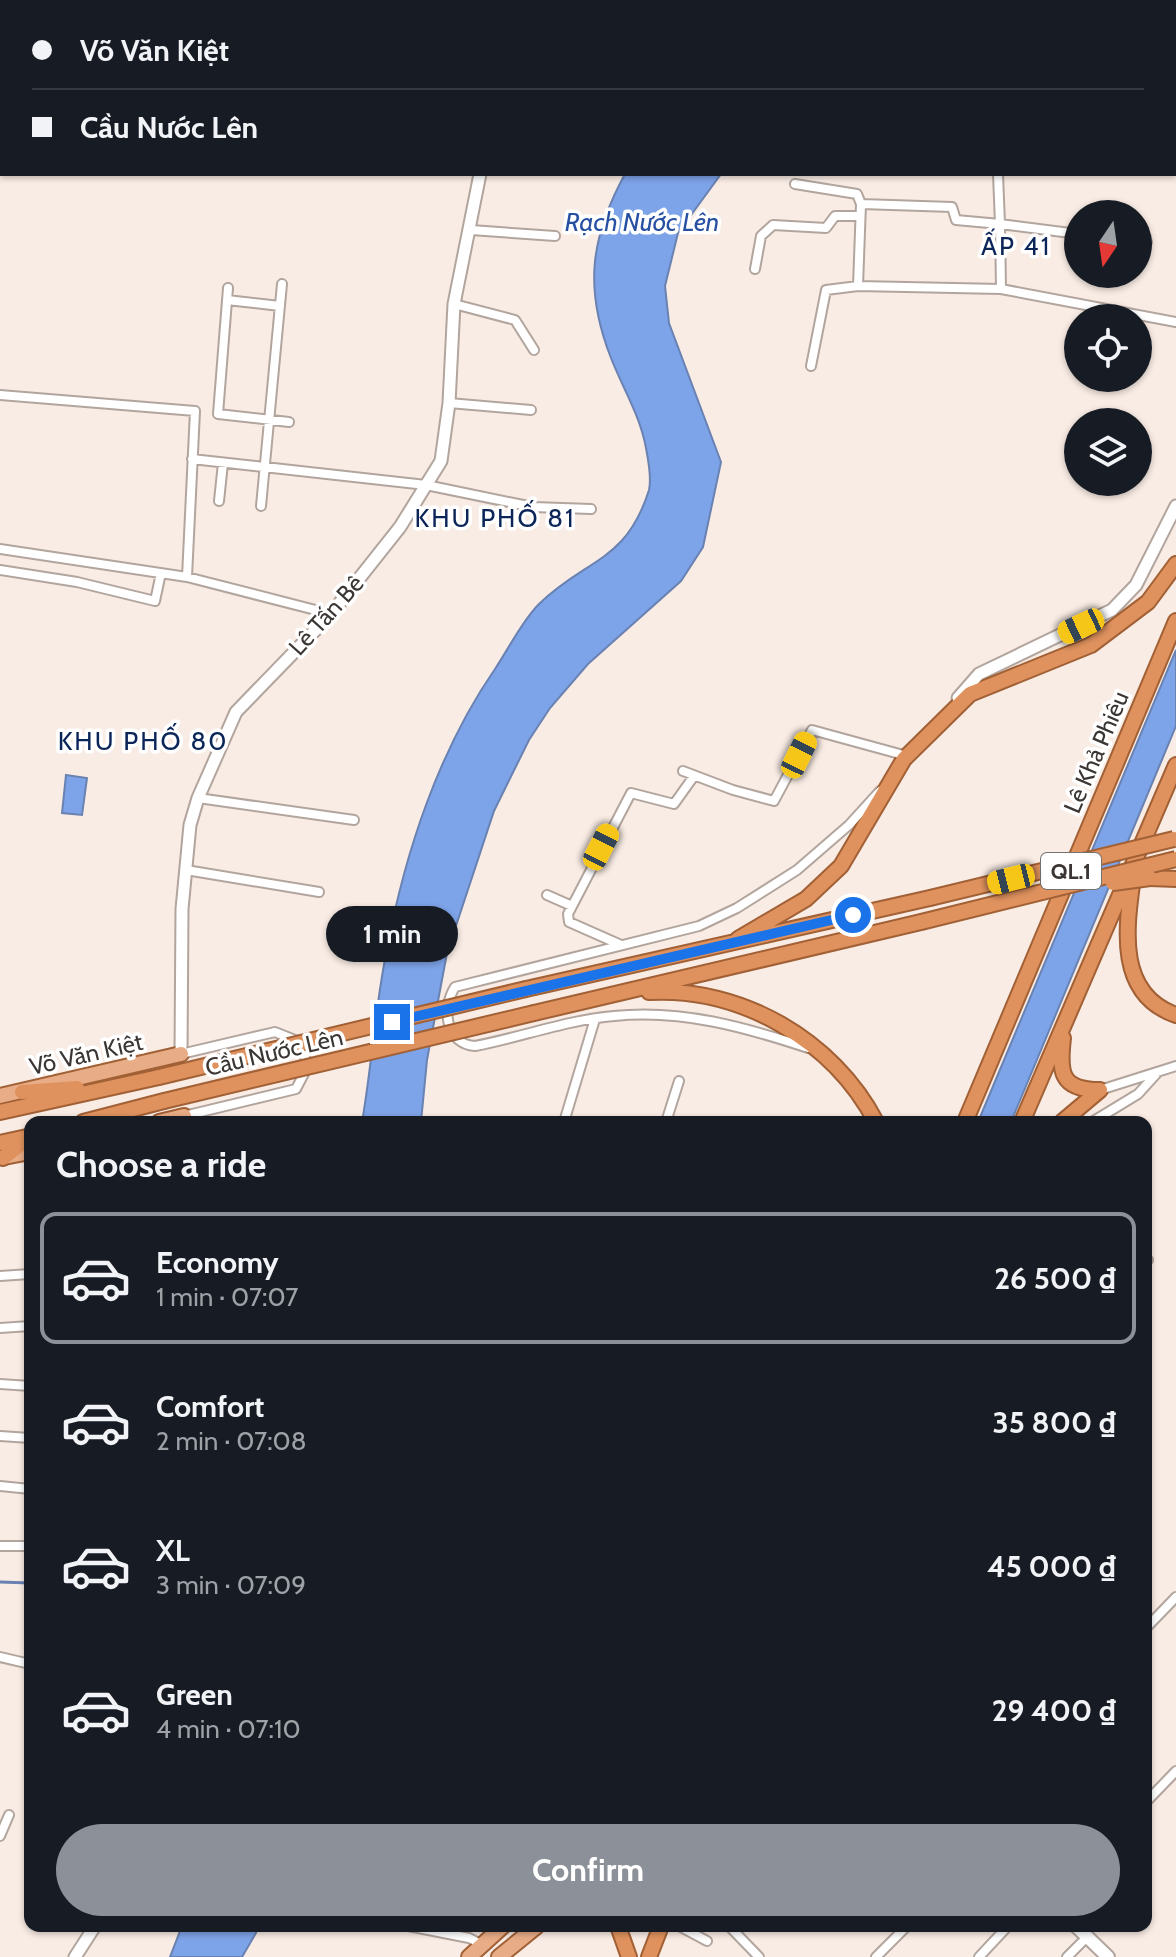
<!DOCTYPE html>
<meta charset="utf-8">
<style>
:root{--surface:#171b24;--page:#20242c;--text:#f1f3f6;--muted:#9ea1a6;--line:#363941;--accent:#8c9099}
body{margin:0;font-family:Cabin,sans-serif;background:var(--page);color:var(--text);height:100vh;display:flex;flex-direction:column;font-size:30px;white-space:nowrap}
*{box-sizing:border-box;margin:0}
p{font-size:26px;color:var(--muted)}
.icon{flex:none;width:44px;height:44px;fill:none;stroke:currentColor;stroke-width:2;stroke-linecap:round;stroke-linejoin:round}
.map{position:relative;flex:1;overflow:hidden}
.drawer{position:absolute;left:24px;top:1116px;width:1128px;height:816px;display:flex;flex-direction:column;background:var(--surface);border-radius:16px;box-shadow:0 2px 6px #0004}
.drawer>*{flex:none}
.banner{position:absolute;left:0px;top:0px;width:1176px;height:176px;box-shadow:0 2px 6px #0004;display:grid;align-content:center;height:176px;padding:0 32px;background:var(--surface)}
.needle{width:52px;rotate:193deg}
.tools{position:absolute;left:1064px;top:200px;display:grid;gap:16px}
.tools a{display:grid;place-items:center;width:88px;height:88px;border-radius:50%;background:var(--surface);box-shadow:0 2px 6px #0004;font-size:40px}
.end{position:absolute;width:36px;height:36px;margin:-18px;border:10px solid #1a73e8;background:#fff;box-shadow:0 0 0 4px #fff}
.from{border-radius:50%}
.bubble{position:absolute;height:56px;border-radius:28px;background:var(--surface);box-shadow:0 2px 6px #0004;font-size:26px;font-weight:700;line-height:56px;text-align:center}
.car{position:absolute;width:24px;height:48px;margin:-24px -12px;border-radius:10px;box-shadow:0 0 6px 2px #0007;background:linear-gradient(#f5c518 24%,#345 0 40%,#f5c518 0 76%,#345 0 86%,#f5c518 0)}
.banner b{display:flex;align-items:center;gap:28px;height:76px;font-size:30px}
.banner b+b{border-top:2px solid var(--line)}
.banner i{width:20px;height:20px;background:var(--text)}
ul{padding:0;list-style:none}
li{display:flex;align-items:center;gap:24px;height:132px;margin:0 16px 12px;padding:0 16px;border:4px solid transparent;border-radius:16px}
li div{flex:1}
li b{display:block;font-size:30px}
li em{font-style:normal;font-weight:700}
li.current{border-color:var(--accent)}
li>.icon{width:72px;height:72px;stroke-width:1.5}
h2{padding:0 32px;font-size:36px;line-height:96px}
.action{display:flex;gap:16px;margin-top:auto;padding:16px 32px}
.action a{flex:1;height:92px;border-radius:48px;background:var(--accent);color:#fff;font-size:32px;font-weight:700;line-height:92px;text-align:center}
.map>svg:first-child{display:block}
.water{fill:#7da3e8;stroke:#6982b2;stroke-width:2}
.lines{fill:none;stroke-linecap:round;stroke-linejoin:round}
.stream{stroke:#6982b2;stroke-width:3}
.minor-casing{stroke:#b2a59e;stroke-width:12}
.tertiary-casing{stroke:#b2a59e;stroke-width:15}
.secondary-casing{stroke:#b2a59e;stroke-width:16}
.primary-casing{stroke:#a16035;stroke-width:18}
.trunk-casing{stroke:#a16035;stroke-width:18}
.minor{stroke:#fff;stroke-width:8}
.tertiary{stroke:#fff;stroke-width:11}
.secondary{stroke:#fff;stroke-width:12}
.primary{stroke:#e8ad86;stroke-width:14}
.trunk{stroke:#e0925e;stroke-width:14}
.trunk-bridge-casing{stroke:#a16035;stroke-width:18;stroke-linecap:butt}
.trunk-bridge{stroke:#e0925e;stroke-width:14}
.route{stroke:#1a73e8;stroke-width:10}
.labels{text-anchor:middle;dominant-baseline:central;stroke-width:7;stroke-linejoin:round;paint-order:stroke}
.shield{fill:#fff;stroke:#767270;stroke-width:2}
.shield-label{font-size:22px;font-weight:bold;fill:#3b3633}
.street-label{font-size:24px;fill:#3b3633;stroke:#fff}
.water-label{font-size:26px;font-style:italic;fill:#2750a2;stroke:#fff}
.neighbourhood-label{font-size:26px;letter-spacing:2px;fill:#0b2559;stroke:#fff}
</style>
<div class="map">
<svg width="1176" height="1957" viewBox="0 0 1176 1957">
<rect width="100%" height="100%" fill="#f9ece4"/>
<!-- water -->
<path class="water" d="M625 174H721L678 233 665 286 669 323 721 462 703 547 681 581 588 664 550 708 529 740 494 811 447 953 427 1060 421 1122H362C372 1065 375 1006 387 949 405 852 439 750 495 669 509 648 522 621 539 604 586 558 626 563 649 490 652 477 648 460 646 448 640 415 623 389 611 358 584 289 590 238 625 174Z
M1176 650V726L1011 1122H978Z
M66 775 87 778 82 815 62 813Z
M182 1926H260L242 1957H170Z"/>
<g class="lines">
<!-- stream -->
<path class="stream" d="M0 1582 30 1583"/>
<defs>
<path id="minor" d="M594 0V2
M1174 98H1176
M795 184 857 194 861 204 952 207 956 220 1000 224 998 174
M471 230 555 236
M1078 234 1000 224 1001 289 1176 322
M1138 241 1147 242
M755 269 761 236 773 225 826 228 835 216H860
M858 286 1001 289
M228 288 218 414 289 422
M227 300 280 306
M454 304 515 320 534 350
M811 366 826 290 858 286 861 204
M0 395 195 411 187 577
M449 403 531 410
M192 459 426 485 533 507 591 509
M219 501 223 463
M261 506 282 284
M0 549 187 577 331 614
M0 570 77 582 155 601 161 573
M683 771 733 790 774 801 812 730 907 756
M198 798 354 820
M186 870 319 892
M547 895 572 906
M621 945 569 922 568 914 631 793 674 804 694 776
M808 1048C745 1027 681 1009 614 1016 567 1020 522 1037 475 1046 446 1044 441 1009 455 987L699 926 737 908 797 870 849 825 880 791
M181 1054 275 1032 300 1042 308 1066 296 1089 184 1116
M1100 1090 1176 1066
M564 1122 595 1019
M666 1122 679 1081
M1092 1122 1138 1094 1158 1072
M1146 1261 1148 1260
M0 1276 30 1274
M0 1328 30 1326
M0 1384 30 1386
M0 1436 30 1438
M0 1486 30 1489
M0 1546H30
M1146 1628 1176 1597
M0 1657 30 1664
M1146 1802 1176 1771
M0 1836 9 1815
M408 1926 469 1938 483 1945
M679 1926 707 1941
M729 1926 759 1957
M876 1957 907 1926
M979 1957 1008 1926
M1067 1957 1087 1937"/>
<path id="tertiary" d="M465 0V2
M958 698 979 674 1112 610 1136 585 1176 506
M181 1054 182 909 190 825 198 798 236 712 331 614 400 527 441 461 449 403 454 304 480 174
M75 1957 95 1926"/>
<path id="secondary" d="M1076 1926 1108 1957"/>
<path id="primary" d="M0 1096 181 1054
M159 1122 184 1116
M4 1157 30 1152
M469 1957 503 1926
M499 1957 537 1926"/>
<path id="trunk" d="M1133 877C1126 928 1116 994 1176 1015
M1150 878 1176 879
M738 939 806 899 841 866 904 759 970 694 1091 645 1148 602 1176 564
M526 989 930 898
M649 992C741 987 833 1040 876 1122
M534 1013 921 922
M1063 1038C1059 1072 1060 1090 1100 1090
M22 1092 77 1088
M0 1112 159 1077
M83 1122 164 1101
M965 1122 1176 621
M1022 1122 1176 765
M1062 1122 1100 1090
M0 1143 27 1137
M3 1158 30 1137
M618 1926 629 1957
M649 1957 661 1926"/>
</defs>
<!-- minor casing -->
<use href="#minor" class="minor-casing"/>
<!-- tertiary casing -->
<use href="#tertiary" class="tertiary-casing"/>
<!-- secondary casing -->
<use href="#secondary" class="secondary-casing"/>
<!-- primary casing -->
<use href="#primary" class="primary-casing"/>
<!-- trunk casing -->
<use href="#trunk" class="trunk-casing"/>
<!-- minor -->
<use href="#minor" class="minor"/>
<!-- tertiary -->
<use href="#tertiary" class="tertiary"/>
<!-- secondary -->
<use href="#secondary" class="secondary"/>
<!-- primary -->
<use href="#primary" class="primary"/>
<!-- trunk -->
<use href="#trunk" class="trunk"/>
<defs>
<path id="trunk-bridge" d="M1113 883 1150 878
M930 898 1174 839
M921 922 1176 859
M159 1077 526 989
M164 1101 534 1013"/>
</defs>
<!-- trunk-bridge casing -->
<use href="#trunk-bridge" class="trunk-bridge-casing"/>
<!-- trunk-bridge -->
<use href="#trunk-bridge" class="trunk-bridge"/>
</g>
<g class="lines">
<!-- route -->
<path class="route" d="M392 1022 853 915"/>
</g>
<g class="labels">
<!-- shield labels -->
<rect class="shield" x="1041" y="853" width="60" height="36" rx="6"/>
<g class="shield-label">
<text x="1071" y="871">QL.1</text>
</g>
<!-- street labels -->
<g class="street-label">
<text transform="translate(326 615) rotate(-48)">Lê Tấn Bê</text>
<text transform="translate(1096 752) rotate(-67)">Lê Khả Phiêu</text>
<text transform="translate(274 1052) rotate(-13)">Cầu Nước Lên</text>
<text transform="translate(86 1054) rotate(-13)">Võ Văn Kiệt</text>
</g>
<!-- water labels -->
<g class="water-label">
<text x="642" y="222">Rạch Nước Lên</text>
</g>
<!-- neighbourhood labels -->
<g class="neighbourhood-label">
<text x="1016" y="246">ẤP 41</text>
<text x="495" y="518">KHU PHỐ 81</text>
<text x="143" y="741">KHU PHỐ 80</text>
</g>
</g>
</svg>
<div class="tools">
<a><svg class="needle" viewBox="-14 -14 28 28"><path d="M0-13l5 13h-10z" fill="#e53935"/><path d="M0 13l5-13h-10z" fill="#9ea1a6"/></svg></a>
<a><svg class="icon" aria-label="locate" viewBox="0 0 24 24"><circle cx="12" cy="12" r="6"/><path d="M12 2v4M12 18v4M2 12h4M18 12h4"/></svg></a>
<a><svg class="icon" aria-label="layers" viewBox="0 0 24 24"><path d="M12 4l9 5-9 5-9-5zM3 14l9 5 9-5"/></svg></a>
</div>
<i class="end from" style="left:853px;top:915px"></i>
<i class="end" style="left:392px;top:1022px"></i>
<div class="bubble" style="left:326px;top:906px;width:132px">1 min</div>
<i class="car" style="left:1081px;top:626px;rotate:245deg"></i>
<i class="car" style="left:799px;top:755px;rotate:26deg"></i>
<i class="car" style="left:601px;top:847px;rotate:27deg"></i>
<i class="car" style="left:1011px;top:879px;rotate:256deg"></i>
<div class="banner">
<b><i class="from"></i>Võ Văn Kiệt</b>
<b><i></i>Cầu Nước Lên</b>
</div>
<section class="drawer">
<h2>Choose a ride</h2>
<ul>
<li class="current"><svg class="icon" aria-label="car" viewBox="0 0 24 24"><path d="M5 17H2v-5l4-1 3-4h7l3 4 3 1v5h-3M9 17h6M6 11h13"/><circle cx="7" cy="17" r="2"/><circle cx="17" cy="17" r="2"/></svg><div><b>Economy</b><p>1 min · 07:07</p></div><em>26 500 ₫</em></li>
<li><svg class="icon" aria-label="car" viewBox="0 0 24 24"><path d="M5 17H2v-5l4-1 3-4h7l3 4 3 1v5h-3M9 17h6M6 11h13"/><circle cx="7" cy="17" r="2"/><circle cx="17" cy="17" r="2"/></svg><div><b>Comfort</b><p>2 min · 07:08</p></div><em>35 800 ₫</em></li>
<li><svg class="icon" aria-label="car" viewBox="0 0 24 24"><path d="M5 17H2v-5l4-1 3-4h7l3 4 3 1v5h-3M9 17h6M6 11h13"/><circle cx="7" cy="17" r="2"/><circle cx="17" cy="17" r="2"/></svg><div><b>XL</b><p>3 min · 07:09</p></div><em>45 000 ₫</em></li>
<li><svg class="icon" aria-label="car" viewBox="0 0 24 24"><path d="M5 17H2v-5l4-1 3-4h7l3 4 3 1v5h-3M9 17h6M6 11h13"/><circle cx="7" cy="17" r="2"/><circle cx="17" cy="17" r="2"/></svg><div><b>Green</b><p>4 min · 07:10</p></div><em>29 400 ₫</em></li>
</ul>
<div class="action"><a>Confirm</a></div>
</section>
</div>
